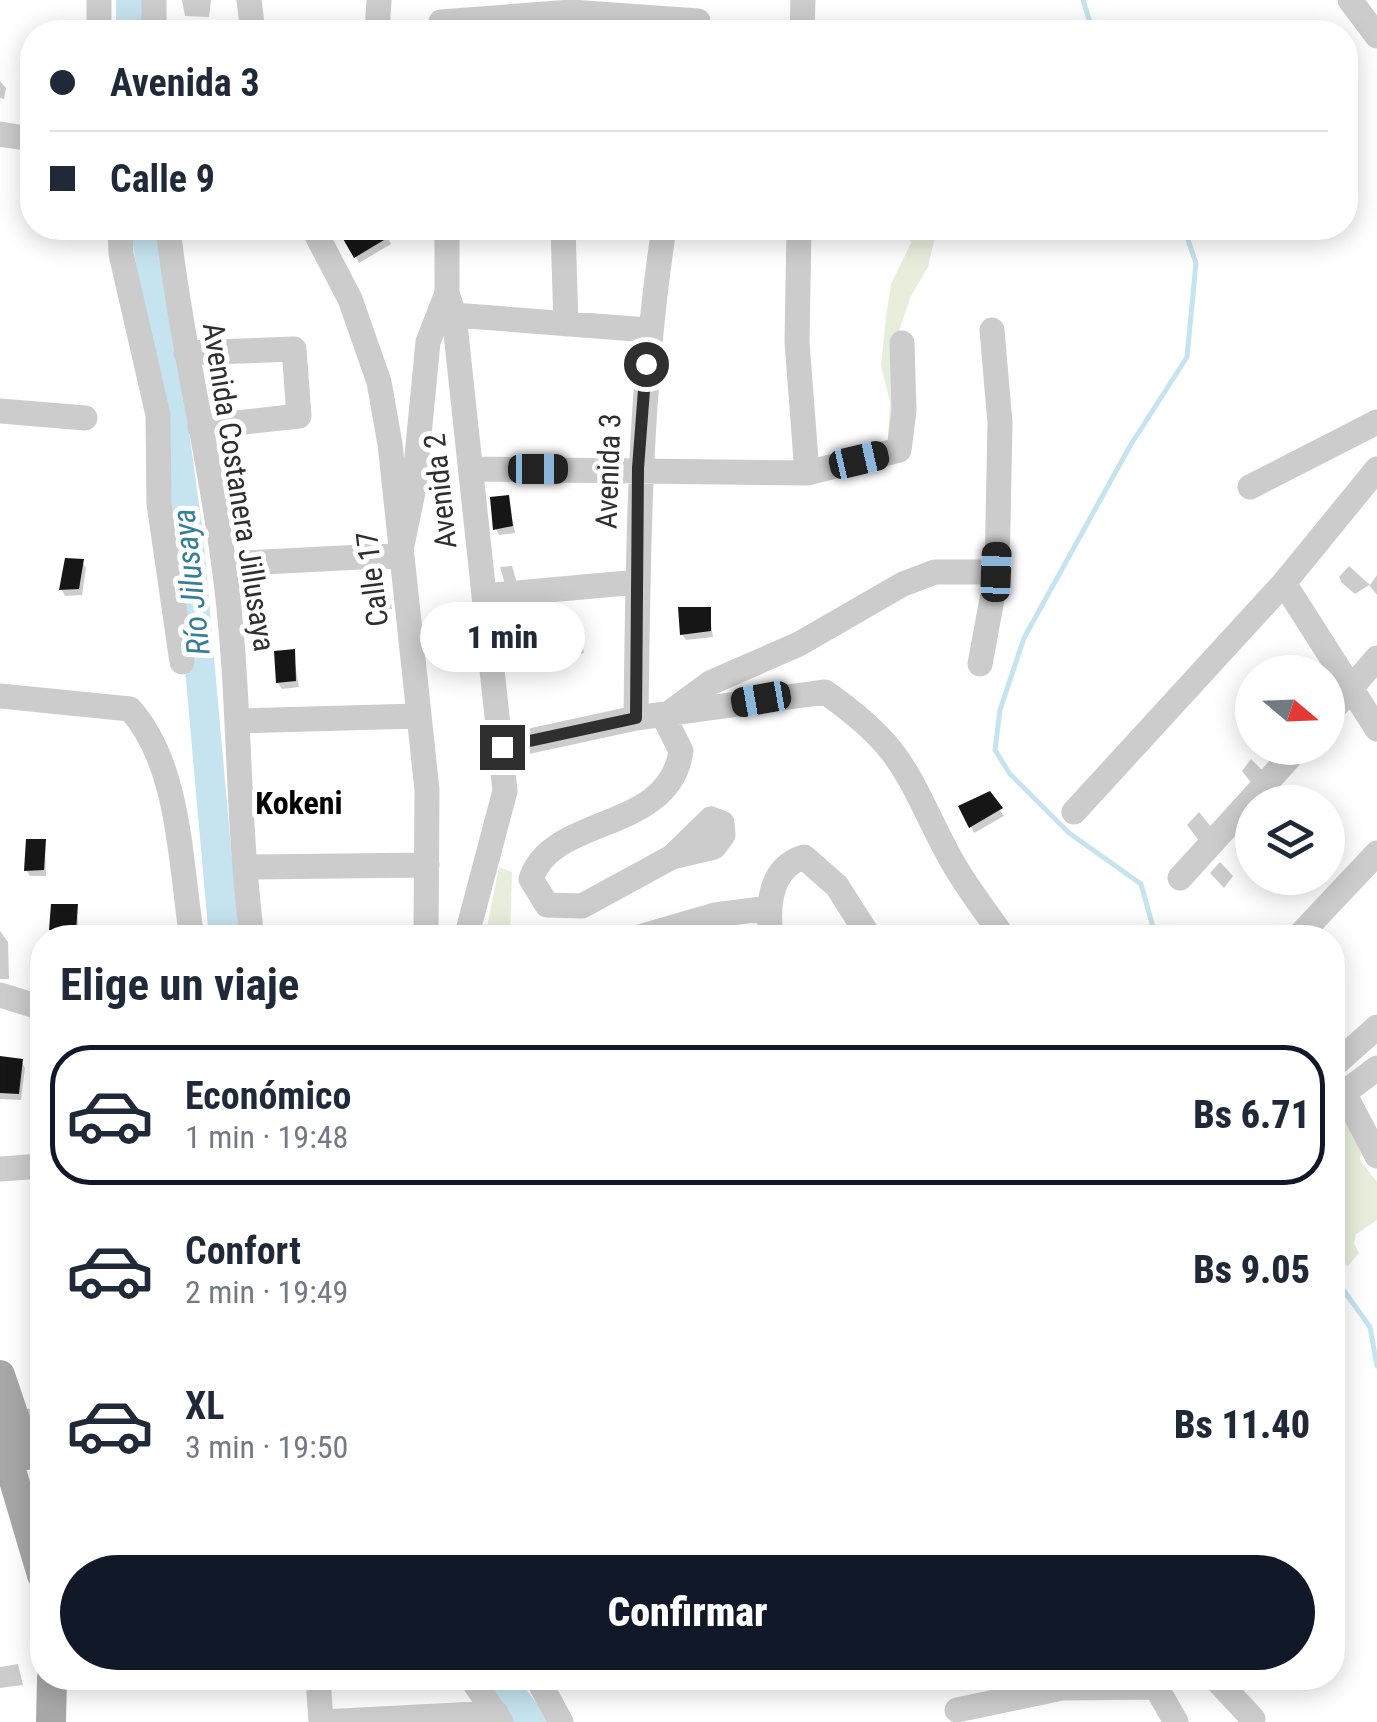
<!DOCTYPE html>
<html lang="es">
<meta charset="utf-8">
<style>
:root{--surface:#fff;--page:#f2f2f3;--text:#1f2937;--muted:#747a83;--line:#e0e1e3;--accent:#111827}
body{margin:0;font-family:"Roboto Condensed",sans-serif;background:var(--page);color:var(--text);height:100vh;display:flex;flex-direction:column;font-size:38px;white-space:nowrap}
*{box-sizing:border-box;margin:0}
p{font-size:32px;color:var(--muted)}
.icon{flex:none;width:55px;height:55px;fill:none;stroke:currentColor;stroke-width:2;stroke-linecap:round;stroke-linejoin:round}
.map{position:relative;flex:1;overflow:hidden}
.details{position:absolute;left:30px;top:925px;width:1315px;height:765px;display:flex;flex-direction:column;background:var(--surface);border-radius:40px;box-shadow:0 5px 25px #0003}
.details>*{flex:none}
.hud{position:absolute;left:20px;top:20px;width:1338px;height:220px;border-radius:40px;box-shadow:0 5px 25px #0003;display:grid;align-content:center;height:220px;padding:0 30px;background:var(--surface)}
.needle{width:65px;rotate:109deg}
.controls{position:absolute;left:1235px;top:655px;display:grid;gap:20px}
.controls a{display:grid;place-items:center;width:110px;height:110px;border-radius:50%;background:var(--surface);box-shadow:0 5px 25px #0003;font-size:50px}
.end{position:absolute;width:45px;height:45px;margin:-22px;border:12px solid #2f2f2f;background:#fff;box-shadow:0 0 0 5px #fff}
.from{border-radius:50%}
.bubble{position:absolute;height:70px;border-radius:35px;background:var(--surface);box-shadow:0 5px 25px #0003;font-size:32px;font-weight:800;line-height:70px;text-align:center}
.car{position:absolute;width:30px;height:60px;margin:-30px -15px;border-radius:12px;box-shadow:0 0 8px 2px #0007;background:linear-gradient(#222 24%,#8ab4d8 0 40%,#222 0 76%,#8ab4d8 0 86%,#222 0)}
.hud b{display:flex;align-items:center;gap:35px;height:95px;font-size:38px}
.hud b+b{border-top:2px solid var(--line)}
.hud i{width:25px;height:25px;background:var(--text)}
ul{padding:0;list-style:none}
li{display:flex;align-items:center;gap:30px;height:140px;margin:0 20px 15px;padding:0 10px;border:5px solid transparent;border-radius:40px}
li div{flex:1}
li b{display:block;font-size:38px}
li em{font-style:normal;font-weight:800}
li.on{border-color:var(--accent)}
li>.icon{width:90px;height:90px;stroke-width:1.5}
h2{padding:0 30px;font-size:45px;line-height:120px}
.action{display:flex;gap:20px;margin-top:auto;padding:20px 30px}
.action a{flex:1;height:115px;border-radius:60px;background:var(--accent);color:#fff;font-size:40px;font-weight:800;line-height:115px;text-align:center}
.map>svg:first-child{display:block}
.green{fill:#e7eedb}
.shadow{fill:#0003}
.lines{fill:none;stroke-linecap:round;stroke-linejoin:round}
.stream{stroke:#c6e4ef;stroke-width:5}
.river{stroke:#c6e4ef;stroke-width:30}
.building{fill:#161616}
.minor{stroke:#ccc;stroke-width:25}
.major{stroke:#a7a7a7;stroke-width:30}
.route{stroke:#2f2f2f;stroke-width:12}
.labels{text-anchor:middle;dominant-baseline:central;stroke-width:10;stroke-linejoin:round;paint-order:stroke}
.street-label{font-size:30px;fill:#2f2f2f;stroke:#fff}
.water-label{font-size:32px;font-style:italic;fill:#357e99;stroke:#fff}
.neighbourhood-label{font-size:32px;font-weight:bold;fill:#000;stroke:#fff}
</style>
<div class="map">
<svg width="1377" height="1722" viewBox="0 0 1377 1722">
<rect width="100%" height="100%" fill="#fff"/>
<!-- green -->
<path class="green" d="M905 228H937L928 267 911 296 896 340V399L888 439 890 402 881 366 886 317 891 284 911 243Z
M499 867 512 872 510 937H485Z
M1332 1102 1345 1107 1361 1149 1360 1160 1377 1182V1220L1356 1234 1354 1243 1359 1253 1348 1266 1337 1258 1333 1244Z"/>
<!-- shadow -->
<path class="shadow" d="M182 0H211L209 17 185 16Z
M0 81 6 88 4 99 0 98Z
M362 228H383L391 244 359 263 346 238Z
M508 498 515 533 499 535 496 529Z
M82 562 86 568 82 595 65 596 62 590Z
M512 566 517 583 505 584 500 567Z
M1349 566 1370 585 1377 575V595L1369 585 1355 594 1342 583 1339 577Z
M387 581 392 609 377 610 372 582Z
M709 610 713 637 686 640 682 634Z
M577 620 584 653 570 655 566 648Z
M293 652 299 687 282 689 278 683Z
M1251 759 1263 771 1252 784 1242 771Z
M989 794 1004 816 974 833 961 807Z
M1199 812 1212 828 1200 842 1187 825Z
M1252 826V843L1246 834Z
M45 842 46 876H30L26 870Z
M1220 862 1233 876 1224 888 1210 873Z
M77 906 79 936H56L52 929Z
M0 931 8 942 9 979H0Z
M0 1059 21 1061 25 1068 21 1100 0 1099Z
M18 1664 23 1685 0 1688V1667Z"/>
<g class="lines">
<!-- stream -->
<path class="stream" d="M1083 0 1093 32
M1156 938 1141 884 1069 833 1010 774 995 750 1000 710 1024 638 1130 446 1187 357 1196 263 1184 228
M1332 1274 1370 1327 1377 1366"/>
<!-- river -->
<path class="river" d="M131 0V32
M146 228 188 534 224 938
M499 1678 532 1722"/>
</g>
<!-- building -->
<path class="building" d="M356 228H385L389 237 354 258 342 237Z
M509 495 513 526 493 530 490 497Z
M65 558 84 559 79 589 59 590Z
M678 607H711V631L680 635Z
M578 617 583 647 564 649 561 620Z
M295 649 296 681 276 683 274 651Z
M990 791 1003 808 969 828 958 806Z
M26 839H46L44 870 24 871Z
M51 904H78L76 930H49Z
M0 1056 23 1059 19 1094 0 1093Z"/>
<g class="lines">
<!-- minor -->
<path class="minor" d="M99 0V32
M249 0 253 32
M1350 0 1377 36
M441 22 571 12 698 21
M154 32V0
M377 32 379 0
M802 32 803 0
M0 134 32 139
M120 228 121 254 158 415 159 504 182 662
M168 228C181 341 209 452 224 566 241 689 236 814 252 938
M313 228 350 299 379 382 390 444 427 790 426 938
M447 228V293L454 315 505 791 466 938
M563 228 566 324
M799 228 797 342 807 473
M454 315 648 330
M186 353 294 349 299 416 200 427
M0 411 85 418
M471 469 807 473 899 450 904 410 902 343
M1250 487 1377 422
M224 564 400 555 414 487 428 342 447 293
M1284 583 1377 729
M484 596 638 582
M980 664 997 572 1000 423 992 330
M0 696 130 709C181 766 180 865 192 938
M672 711 710 683 799 644 903 584 935 572H997
M1328 715 1377 658
M664 717 681 751C669 834 552 814 531 879L547 905 582 906 672 857 711 819 722 823 723 835 714 847 672 857
M636 718C638 553 639 391 664 228
M240 721 418 716
M502 747 636 718 825 692C905 748 906 774 948 854 963 883 985 910 1004 938
M1074 812 1284 583 1377 469
M245 867 427 865
M1180 878 1298 748
M636 938 715 915 768 908
M771 938C767 906 769 868 804 857L837 886 870 938
M1297 938 1377 853
M0 995 42 1008
M1332 1067 1377 1027
M1332 1091 1344 1093 1377 1068
M1344 1093 1377 1156
M0 1169 42 1166
M0 1427 42 1419
M318 1678 321 1722
M471 1678 501 1722
M537 1678 561 1722
M1151 1678 1176 1722
M1215 1678 1253 1719
M957 1710 1062 1688 1156 1687
M322 1722 496 1713"/>
<!-- major -->
<path class="major" d="M0 1375 27 1455
M0 1433 42 1575
M51 1722 52 1678"/>
</g>
<g class="lines">
<!-- route -->
<path class="route" d="M502 747 636 718 638 468 646 364"/>
</g>
<g class="labels">
<!-- street labels -->
<g class="street-label">
<text transform="translate(608 471) rotate(-88)">Avenida 3</text>
<text transform="translate(239 487) rotate(81)">Avenida Costanera Jillusaya</text>
<text transform="translate(440 491) rotate(-96)">Avenida 2</text>
<text transform="translate(372 579) rotate(-97)">Calle 17</text>
</g>
<!-- water labels -->
<g class="water-label">
<text transform="translate(191 582) rotate(-96)">Río Jilusaya</text>
</g>
<!-- neighbourhood labels -->
<g class="neighbourhood-label">
<text x="299" y="803">Kokeni</text>
</g>
</g>
</svg>
<div class="controls">
<a><svg class="needle" viewBox="-14 -14 28 28"><path d="M0-13l5 13h-10z" fill="#e53935"/><path d="M0 13l5-13h-10z" fill="#747a83"/></svg></a>
<a><svg class="icon" aria-label="layers" viewBox="0 0 24 24"><path d="M12 4l9 5-9 5-9-5zM3 14l9 5 9-5"/></svg></a>
</div>
<i class="end from" style="left:646px;top:364px"></i>
<i class="end" style="left:502px;top:747px"></i>
<div class="bubble" style="left:420px;top:602px;width:165px">1 min</div>
<i class="car" style="left:859px;top:460px;rotate:77deg"></i>
<i class="car" style="left:538px;top:469px;rotate:90deg"></i>
<i class="car" style="left:996px;top:572px;rotate:2deg"></i>
<i class="car" style="left:761px;top:699px;rotate:260deg"></i>
<div class="hud">
<b><i class="from"></i>Avenida 3</b>
<b><i></i>Calle 9</b>
</div>
<section class="details">
<h2>Elige un viaje</h2>
<ul>
<li class="on"><svg class="icon" aria-label="car" viewBox="0 0 24 24"><path d="M5 17H2v-5l4-1 3-4h7l3 4 3 1v5h-3M9 17h6M6 11h13"/><circle cx="7" cy="17" r="2"/><circle cx="17" cy="17" r="2"/></svg><div><b>Económico</b><p>1 min · 19:48</p></div><em>Bs 6.71</em></li>
<li><svg class="icon" aria-label="car" viewBox="0 0 24 24"><path d="M5 17H2v-5l4-1 3-4h7l3 4 3 1v5h-3M9 17h6M6 11h13"/><circle cx="7" cy="17" r="2"/><circle cx="17" cy="17" r="2"/></svg><div><b>Confort</b><p>2 min · 19:49</p></div><em>Bs 9.05</em></li>
<li><svg class="icon" aria-label="car" viewBox="0 0 24 24"><path d="M5 17H2v-5l4-1 3-4h7l3 4 3 1v5h-3M9 17h6M6 11h13"/><circle cx="7" cy="17" r="2"/><circle cx="17" cy="17" r="2"/></svg><div><b>XL</b><p>3 min · 19:50</p></div><em>Bs 11.40</em></li>
</ul>
<div class="action"><a>Confirmar</a></div>
</section>
</div>
